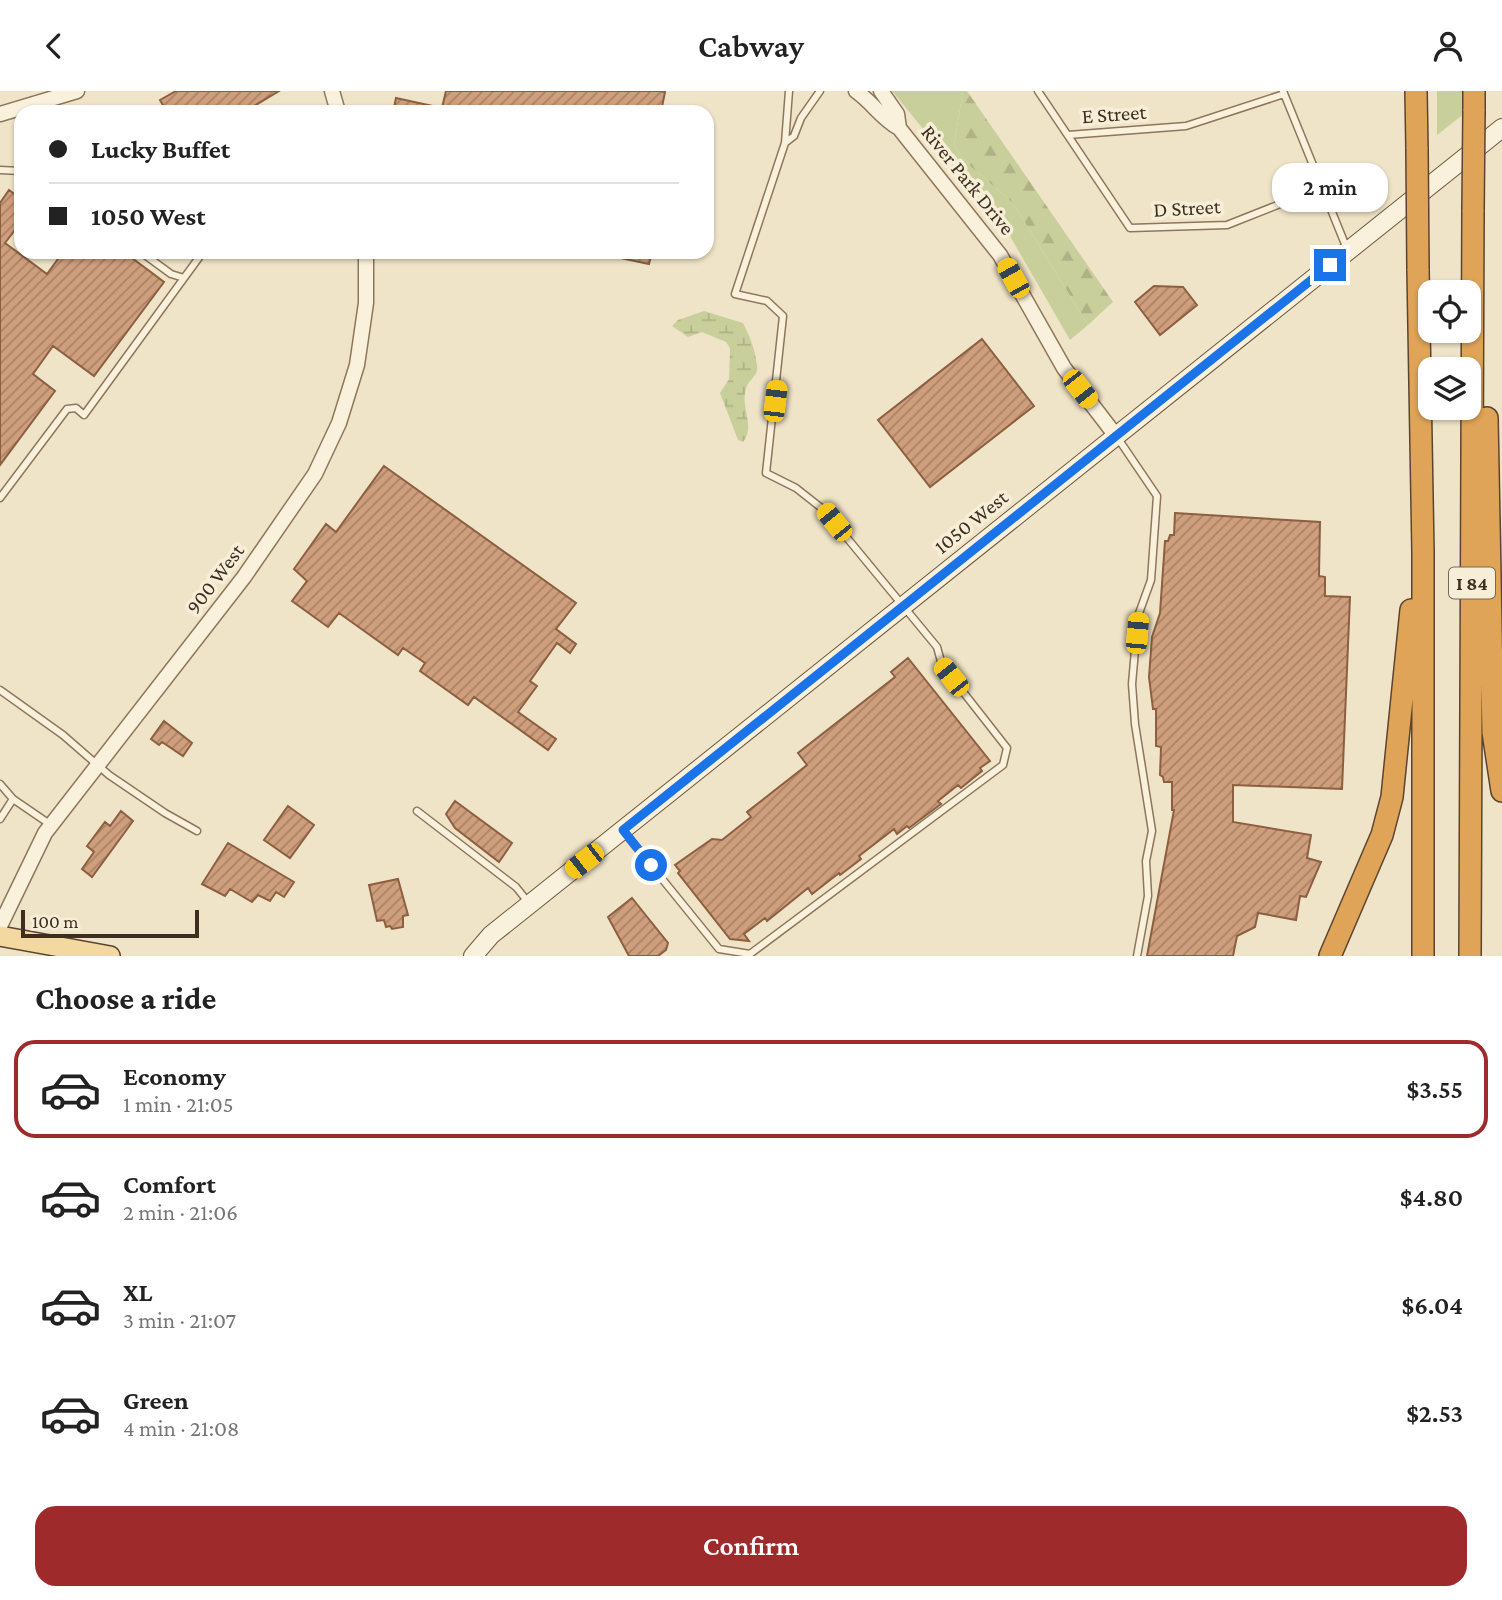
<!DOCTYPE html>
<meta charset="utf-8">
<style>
:root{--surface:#fff;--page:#f2f2f2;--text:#222;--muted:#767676;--line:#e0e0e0;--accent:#9e2a2b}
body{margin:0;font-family:"Crimson Pro",serif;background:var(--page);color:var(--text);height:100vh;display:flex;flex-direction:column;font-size:26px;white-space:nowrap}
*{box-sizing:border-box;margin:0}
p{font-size:23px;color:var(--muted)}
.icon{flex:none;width:38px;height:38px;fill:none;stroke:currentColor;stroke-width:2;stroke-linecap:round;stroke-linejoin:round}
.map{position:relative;height:865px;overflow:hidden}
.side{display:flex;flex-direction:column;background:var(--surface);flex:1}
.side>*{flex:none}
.top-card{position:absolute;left:14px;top:14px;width:700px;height:154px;border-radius:21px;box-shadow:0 2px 5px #0004;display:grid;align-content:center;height:154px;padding:0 35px;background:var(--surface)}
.tools{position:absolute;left:1418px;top:189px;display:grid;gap:14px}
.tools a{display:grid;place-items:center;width:63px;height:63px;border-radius:14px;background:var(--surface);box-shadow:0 2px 5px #0004;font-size:35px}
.scale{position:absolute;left:21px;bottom:18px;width:178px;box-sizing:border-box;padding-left:7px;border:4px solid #3d2e20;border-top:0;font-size:19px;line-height:24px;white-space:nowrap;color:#3d2e20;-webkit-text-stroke:5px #f7eed8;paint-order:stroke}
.end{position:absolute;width:32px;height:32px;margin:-16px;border:9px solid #1a73e8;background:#fff;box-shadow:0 0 0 4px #fff}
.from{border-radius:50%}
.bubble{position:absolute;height:49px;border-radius:21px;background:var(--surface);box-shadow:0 2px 5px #0004;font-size:23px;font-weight:600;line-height:49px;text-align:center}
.car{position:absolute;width:21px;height:42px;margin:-21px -10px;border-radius:9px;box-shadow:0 0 5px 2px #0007;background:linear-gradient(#f5c518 24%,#345 0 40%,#f5c518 0 76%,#345 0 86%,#f5c518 0)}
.top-card b{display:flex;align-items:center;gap:24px;height:66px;font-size:26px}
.top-card b+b{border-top:2px solid var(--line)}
.top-card i{width:18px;height:18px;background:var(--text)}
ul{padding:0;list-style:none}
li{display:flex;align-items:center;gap:21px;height:98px;margin:0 14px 10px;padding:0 21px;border:4px solid transparent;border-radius:21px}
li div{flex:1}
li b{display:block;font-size:26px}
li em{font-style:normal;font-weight:600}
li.current{border-color:var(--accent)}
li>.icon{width:63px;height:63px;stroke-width:1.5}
h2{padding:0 35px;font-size:32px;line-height:84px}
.cta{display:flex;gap:14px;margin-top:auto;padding:14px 35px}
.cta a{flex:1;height:80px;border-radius:21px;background:var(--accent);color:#fff;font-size:28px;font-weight:600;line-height:80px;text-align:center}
header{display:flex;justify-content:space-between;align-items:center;height:91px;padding:0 35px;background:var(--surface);font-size:32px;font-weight:600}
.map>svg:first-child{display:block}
.grass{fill:#c9cf9b}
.forest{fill:url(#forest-firs)}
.wetland{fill:url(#wetland-marsh)}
.building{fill:url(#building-hatch);stroke:#8d5f41;stroke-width:2}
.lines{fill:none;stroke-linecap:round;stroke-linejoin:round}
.service-casing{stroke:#8d765c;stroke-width:9}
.tertiary-casing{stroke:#8d765c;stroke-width:17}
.secondary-casing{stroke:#6f573f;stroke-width:20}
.primary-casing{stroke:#5b4430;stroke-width:22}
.motorway-casing{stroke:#5b4430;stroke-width:24}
.service{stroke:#faf1dc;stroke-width:6}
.tertiary{stroke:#faf1dc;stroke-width:14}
.secondary{stroke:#faf1dc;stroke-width:18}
.primary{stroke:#f3d9a0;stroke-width:19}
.motorway{stroke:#e0a458;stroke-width:21}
.motorway-bridge-casing{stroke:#5b4430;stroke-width:24;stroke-linecap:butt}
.motorway-bridge{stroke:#e0a458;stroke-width:21}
.route{stroke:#1a73e8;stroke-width:9}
.labels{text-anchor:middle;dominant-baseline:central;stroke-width:7;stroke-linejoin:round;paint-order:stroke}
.shield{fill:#f7eed8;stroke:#756857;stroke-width:2}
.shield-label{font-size:19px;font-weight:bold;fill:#3d2e20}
.street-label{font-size:21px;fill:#3d2e20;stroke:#f7eed8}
</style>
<header><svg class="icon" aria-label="back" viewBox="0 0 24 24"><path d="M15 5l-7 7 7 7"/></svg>Cabway<svg class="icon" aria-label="person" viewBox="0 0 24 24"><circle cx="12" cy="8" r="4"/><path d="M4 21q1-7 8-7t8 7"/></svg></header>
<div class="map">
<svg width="1502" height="865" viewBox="0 0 1502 865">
<defs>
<pattern id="forest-firs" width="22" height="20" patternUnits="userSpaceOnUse" patternTransform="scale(1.75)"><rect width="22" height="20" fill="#c9cf9b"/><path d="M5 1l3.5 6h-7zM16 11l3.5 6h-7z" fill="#aeb285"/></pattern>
<pattern id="wetland-marsh" width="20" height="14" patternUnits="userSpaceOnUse" patternTransform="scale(1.75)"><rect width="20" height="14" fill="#c9cf9b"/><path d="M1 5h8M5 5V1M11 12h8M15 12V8" fill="none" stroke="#aeb285"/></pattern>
<pattern id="building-hatch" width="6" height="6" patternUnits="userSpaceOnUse" patternTransform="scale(1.75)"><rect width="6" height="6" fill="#cf9f7d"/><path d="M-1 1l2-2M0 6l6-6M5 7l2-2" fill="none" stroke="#a98266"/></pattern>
</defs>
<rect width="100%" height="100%" fill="#f0e4c8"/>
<!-- grass -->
<path class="grass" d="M892 0H963L954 54 969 74 1013 112 1088 234 1070 249 1007 140Z
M1437 0H1464V23L1437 44Z"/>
<!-- forest -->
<path class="forest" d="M963 0H967L1113 211 1088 234 1013 112 969 74 954 54Z"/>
<!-- wetland -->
<path class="wetland" d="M704 220 743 232C750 245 755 259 757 274 759 286 748 288 746 298 740 316 756 336 743 351L738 349 720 302 729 288 730 257 726 251 702 241 688 246 672 235 678 229Z"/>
<!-- building -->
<path class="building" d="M176 0H279L244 21H167L160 9Z
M446 0H659L665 1 661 21H441Z
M396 7 442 17 441 21H393Z
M9 99 21 108V131L5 152 47 183 63 161H124L164 191 94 285 53 255 33 283 55 300 0 374V112Z
M611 161H652L649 173 611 165Z
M1154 195 1183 196 1197 214 1160 244 1135 211Z
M982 248 1034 315 930 396 878 329Z
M384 375 576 512 556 538 576 553 570 562 557 552 530 590 537 595 518 621 556 648 548 659 474 606 468 614 420 580 425 572 403 557 398 564 339 522 328 536 292 510 307 490 294 478 326 433 336 441Z
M1175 422 1320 431 1319 485 1325 486V505L1350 506 1342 698 1233 694V731L1311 744 1307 767 1321 771 1306 806 1300 805 1296 829 1258 822 1255 836 1237 845 1233 865H1147L1174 719H1172V691H1164L1163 686 1160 684 1161 656 1156 655V618H1153L1149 586 1152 546 1160 522 1165 450H1168L1170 444H1174Z
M908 567 990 670 980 677 982 680 961 697 958 694 938 710 941 713 909 737 907 735 897 743 894 738 859 765 861 768 840 784 839 782 812 803 808 797 767 830 765 827 744 843 749 850 730 848 678 782 680 780 675 774 712 748 722 749 751 726 747 721 807 674 798 662 895 586 891 581Z
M164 630 192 652 183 665 162 651 159 654 151 648Z
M455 710 512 752 499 771 455 737 446 723Z
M288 715 314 734 290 767 264 749Z
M121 720 133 730 92 786 82 778 94 761 87 755 105 731 110 735Z
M228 752 294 791 284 806 276 801 270 810 258 804 252 811 230 798 225 805 202 793Z
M398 788 408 824 403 825V836L392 838 390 835 386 836 384 829 377 830 369 794Z
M632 807 668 852 666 859 658 865H629L608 826Z"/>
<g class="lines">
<defs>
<path id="service" d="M1038 0 1130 137 1227 134 1323 96
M1283 0 1347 158
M1068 44 1186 35 1284 3
M785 52 794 45 801 27 820 0
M0 79 21 80
M141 161 171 183 184 187
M1117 346 1157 405 1151 489 1138 525 1132 593 1135 633 1152 740 1146 770 1148 805 1137 865
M0 407 67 318 76 317 84 324 203 161
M0 599 63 644 109 684 165 722 197 740
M0 693 13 708 51 734
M417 720 516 796 528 811
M0 728 13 708
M624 741 719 858 750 863 1003 674 1007 657 942 574 937 556 824 419 796 397 766 382 783 225 767 210 735 203 785 52 789 0"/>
<path id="tertiary" d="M332 0 338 21
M856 0C872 11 882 28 899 37L1000 164 1064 277 1116 345
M881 0 897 23 899 37
M0 23 77 0
M0 835 45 742 244 486 315 383 339 332 357 274 366 212V161"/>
<path id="secondary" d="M473 865 491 844 1502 37"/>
<path id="primary" d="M0 845 110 865"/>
<path id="motorway" d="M1416 0 1417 58
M1474 20V0
M1418 178 1423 462V865
M1487 327 1493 641 1502 700
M1330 865 1382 744 1392 706 1411 519
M1470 865 1473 119"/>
</defs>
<!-- service casing -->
<use href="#service" class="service-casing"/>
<!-- tertiary casing -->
<use href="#tertiary" class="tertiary-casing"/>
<!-- secondary casing -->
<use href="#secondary" class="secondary-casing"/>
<!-- primary casing -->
<use href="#primary" class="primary-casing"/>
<!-- motorway casing -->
<use href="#motorway" class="motorway-casing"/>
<!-- service -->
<use href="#service" class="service"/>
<!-- tertiary -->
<use href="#tertiary" class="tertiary"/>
<!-- secondary -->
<use href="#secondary" class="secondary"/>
<!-- primary -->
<use href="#primary" class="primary"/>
<!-- motorway -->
<use href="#motorway" class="motorway"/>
<defs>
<path id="motorway-bridge" d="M1417 58 1418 178
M1473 119 1474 20"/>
</defs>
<!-- motorway-bridge casing -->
<use href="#motorway-bridge" class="motorway-bridge-casing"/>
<!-- motorway-bridge -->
<use href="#motorway-bridge" class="motorway-bridge"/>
</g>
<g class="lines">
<!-- route -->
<path class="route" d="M651 774 623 739 1330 174"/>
</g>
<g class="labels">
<!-- shield labels -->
<rect class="shield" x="1449" y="476.5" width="46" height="31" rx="5"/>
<g class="shield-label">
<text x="1472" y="492">I 84</text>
</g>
<!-- street labels -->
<g class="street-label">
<text transform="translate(1114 23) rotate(-4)">E Street</text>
<text transform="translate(968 89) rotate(51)">River Park Drive</text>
<text transform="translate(1187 117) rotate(-3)">D Street</text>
<text transform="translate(971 431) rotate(-39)">1050 West</text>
<text transform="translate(215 488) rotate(-53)">900 West</text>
</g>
</g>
</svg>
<div class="tools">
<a><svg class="icon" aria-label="locate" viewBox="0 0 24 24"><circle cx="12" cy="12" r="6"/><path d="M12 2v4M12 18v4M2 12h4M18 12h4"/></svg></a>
<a><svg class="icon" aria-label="layers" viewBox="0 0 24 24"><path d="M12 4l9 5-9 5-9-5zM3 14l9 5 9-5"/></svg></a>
</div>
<div class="scale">100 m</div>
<i class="end from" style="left:651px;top:774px"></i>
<i class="end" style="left:1330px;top:174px"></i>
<div class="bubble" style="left:1272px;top:72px;width:116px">2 min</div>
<i class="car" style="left:1013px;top:187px;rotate:331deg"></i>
<i class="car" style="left:1080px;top:298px;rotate:142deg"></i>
<i class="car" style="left:775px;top:310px;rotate:7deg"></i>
<i class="car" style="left:834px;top:431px;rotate:321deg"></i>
<i class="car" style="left:1137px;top:542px;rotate:5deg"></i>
<i class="car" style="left:951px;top:586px;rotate:322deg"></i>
<i class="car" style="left:584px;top:770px;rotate:232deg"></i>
<div class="top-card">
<b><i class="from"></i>Lucky Buffet</b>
<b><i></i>1050 West</b>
</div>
</div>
<section class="side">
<h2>Choose a ride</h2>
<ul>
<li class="current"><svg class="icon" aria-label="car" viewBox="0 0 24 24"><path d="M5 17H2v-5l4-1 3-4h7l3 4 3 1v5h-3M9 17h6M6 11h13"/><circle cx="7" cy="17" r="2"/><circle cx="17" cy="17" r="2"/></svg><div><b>Economy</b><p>1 min · 21:05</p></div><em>$3.55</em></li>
<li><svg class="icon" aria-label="car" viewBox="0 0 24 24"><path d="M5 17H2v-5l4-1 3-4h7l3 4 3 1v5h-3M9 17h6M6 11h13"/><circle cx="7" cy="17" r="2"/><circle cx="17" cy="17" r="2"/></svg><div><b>Comfort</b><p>2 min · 21:06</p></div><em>$4.80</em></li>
<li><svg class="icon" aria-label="car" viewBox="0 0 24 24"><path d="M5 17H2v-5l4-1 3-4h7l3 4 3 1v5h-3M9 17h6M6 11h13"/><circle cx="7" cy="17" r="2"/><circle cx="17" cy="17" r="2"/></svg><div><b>XL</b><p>3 min · 21:07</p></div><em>$6.04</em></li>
<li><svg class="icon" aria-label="car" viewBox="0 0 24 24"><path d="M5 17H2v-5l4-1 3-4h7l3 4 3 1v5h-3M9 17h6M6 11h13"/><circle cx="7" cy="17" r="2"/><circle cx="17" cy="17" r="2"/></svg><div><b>Green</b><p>4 min · 21:08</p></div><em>$2.53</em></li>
</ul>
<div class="cta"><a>Confirm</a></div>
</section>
